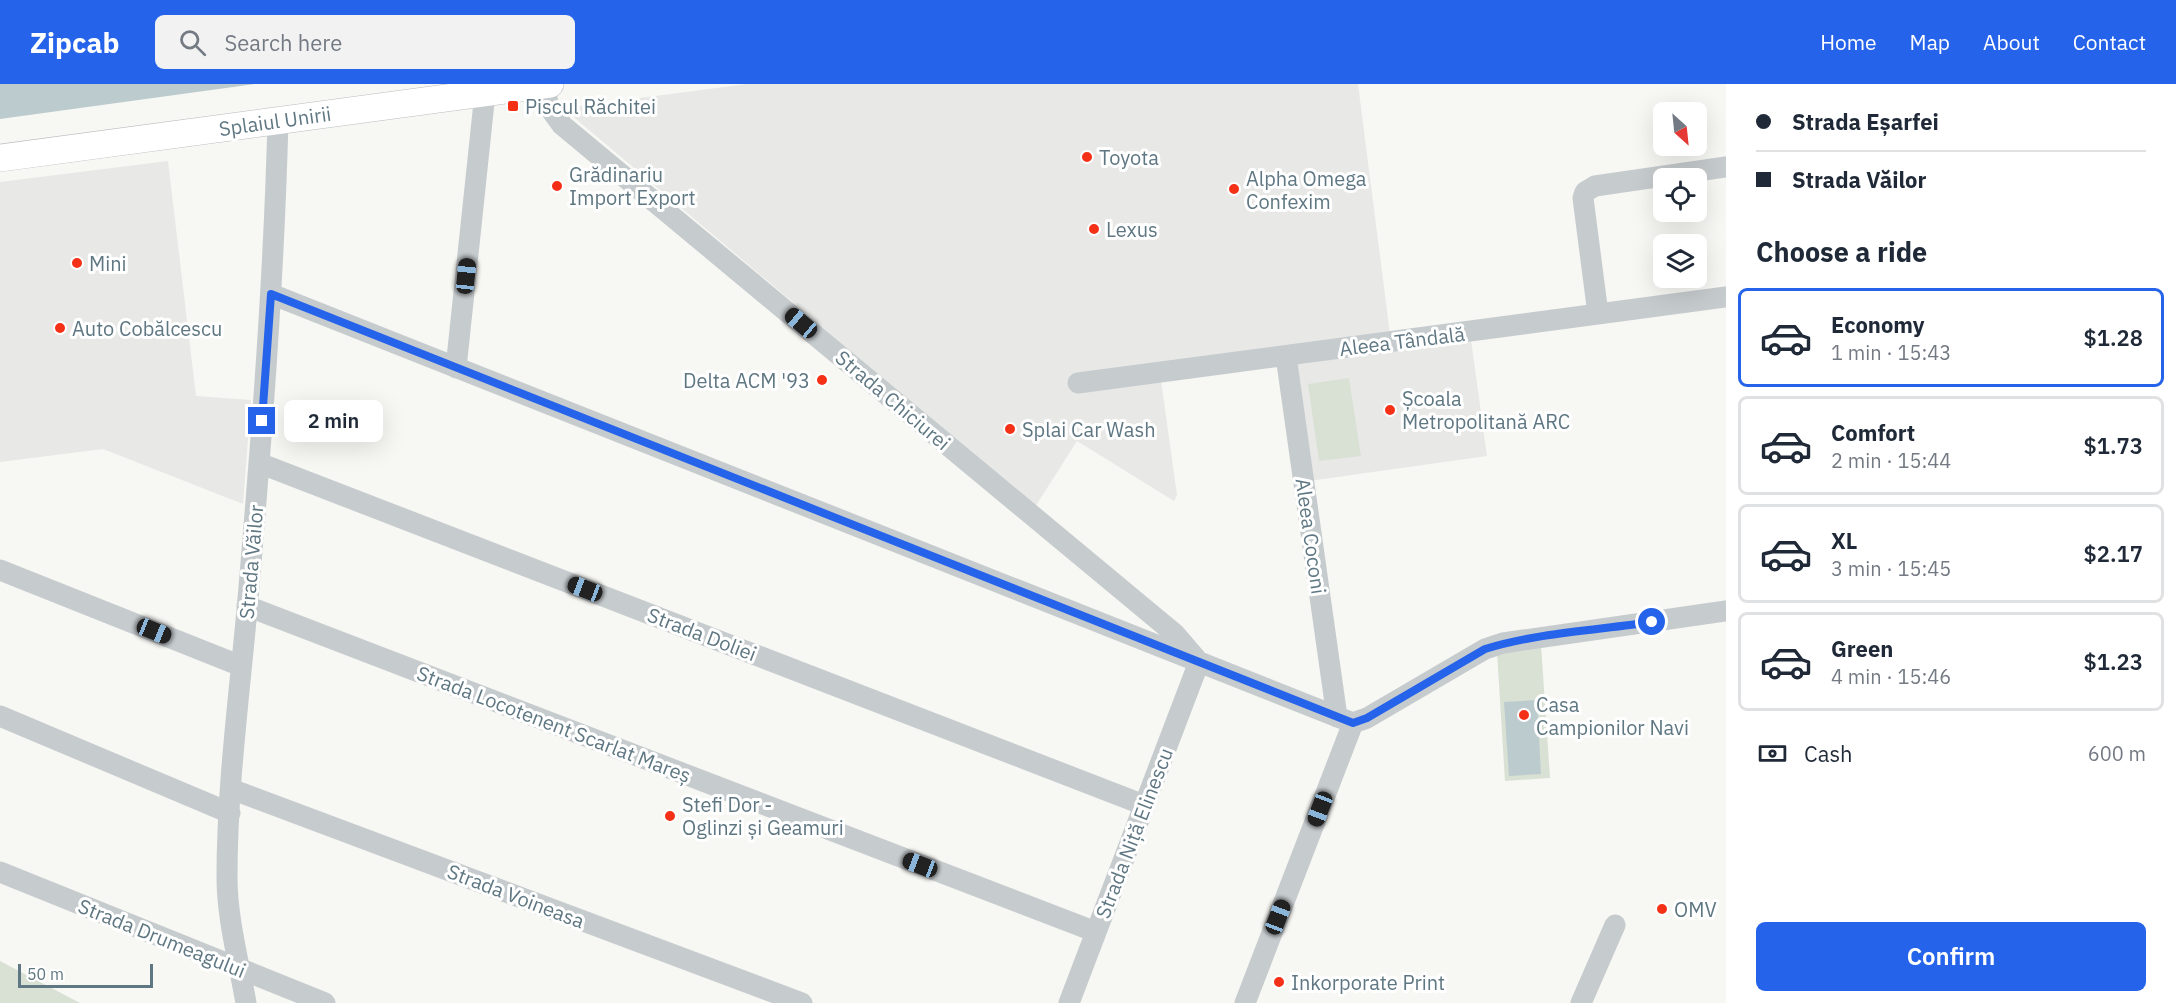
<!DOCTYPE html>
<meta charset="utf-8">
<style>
:root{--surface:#fff;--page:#f2f2f3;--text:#1f2937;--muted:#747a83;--line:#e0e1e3;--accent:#2563eb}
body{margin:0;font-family:"IBM Plex Sans",sans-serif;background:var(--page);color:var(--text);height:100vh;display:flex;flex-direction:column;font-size:22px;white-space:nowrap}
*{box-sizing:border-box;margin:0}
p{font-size:20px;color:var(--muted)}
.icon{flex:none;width:33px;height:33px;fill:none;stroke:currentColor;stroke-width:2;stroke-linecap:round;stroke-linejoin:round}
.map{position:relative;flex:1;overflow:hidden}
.side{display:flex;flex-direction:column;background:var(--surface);width:450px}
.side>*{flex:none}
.banner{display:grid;align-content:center;height:132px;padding:0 30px;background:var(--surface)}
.needle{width:39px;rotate:153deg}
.controls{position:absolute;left:1653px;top:18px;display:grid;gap:12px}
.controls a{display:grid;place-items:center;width:54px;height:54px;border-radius:9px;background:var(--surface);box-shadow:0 6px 24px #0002;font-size:30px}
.scale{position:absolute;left:18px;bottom:15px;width:135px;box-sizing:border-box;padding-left:6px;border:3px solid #5f7782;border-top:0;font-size:16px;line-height:21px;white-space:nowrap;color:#5f7782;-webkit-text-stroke:4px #fff;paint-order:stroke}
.end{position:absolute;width:27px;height:27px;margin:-14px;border:8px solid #2563eb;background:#fff;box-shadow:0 0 0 3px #fff}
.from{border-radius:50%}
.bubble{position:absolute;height:42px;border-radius:9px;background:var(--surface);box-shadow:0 6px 24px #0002;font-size:20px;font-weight:600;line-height:42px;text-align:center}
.car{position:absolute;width:18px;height:36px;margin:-18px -9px;border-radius:8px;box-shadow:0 0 4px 2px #0007;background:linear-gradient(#222 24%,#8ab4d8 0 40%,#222 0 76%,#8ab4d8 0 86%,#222 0)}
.banner b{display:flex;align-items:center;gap:21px;height:57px;font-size:22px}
.banner b+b{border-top:2px solid var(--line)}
.banner i{width:15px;height:15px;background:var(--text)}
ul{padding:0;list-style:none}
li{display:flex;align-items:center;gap:18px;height:99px;margin:0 12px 9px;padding:0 18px;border:3px solid var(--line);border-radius:9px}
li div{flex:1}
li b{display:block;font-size:22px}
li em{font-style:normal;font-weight:600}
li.on{border-color:var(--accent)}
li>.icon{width:54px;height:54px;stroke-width:1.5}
h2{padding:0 30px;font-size:27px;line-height:72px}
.pay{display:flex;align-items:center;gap:15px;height:66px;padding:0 30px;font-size:22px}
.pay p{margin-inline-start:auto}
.button{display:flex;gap:12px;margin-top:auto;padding:12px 30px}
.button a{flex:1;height:69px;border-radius:9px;background:var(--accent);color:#fff;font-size:24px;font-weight:600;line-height:69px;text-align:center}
header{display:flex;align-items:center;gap:36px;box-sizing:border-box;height:84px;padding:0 30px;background:var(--accent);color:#fff}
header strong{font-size:28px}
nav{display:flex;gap:33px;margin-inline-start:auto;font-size:21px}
.search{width:420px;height:54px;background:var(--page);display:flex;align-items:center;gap:15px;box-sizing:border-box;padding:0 21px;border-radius:9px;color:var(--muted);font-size:22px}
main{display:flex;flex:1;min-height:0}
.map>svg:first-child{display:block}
.built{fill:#e8e9e7}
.green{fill:#d9e0d4}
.water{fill:#bccbce}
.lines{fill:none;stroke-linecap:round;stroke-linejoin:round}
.major-casing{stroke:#b9bec1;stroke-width:28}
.minor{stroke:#c6cbce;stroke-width:21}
.major{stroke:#fff;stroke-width:27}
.route{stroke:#2563eb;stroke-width:8}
.poi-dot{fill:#f43017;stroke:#fff;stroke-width:2}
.labels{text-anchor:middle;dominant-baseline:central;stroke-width:6;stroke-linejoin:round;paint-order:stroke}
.poi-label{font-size:20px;fill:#5f7782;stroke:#fff;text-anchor:start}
.street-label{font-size:20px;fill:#5f7782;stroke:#fff}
</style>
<header>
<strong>Zipcab</strong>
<div class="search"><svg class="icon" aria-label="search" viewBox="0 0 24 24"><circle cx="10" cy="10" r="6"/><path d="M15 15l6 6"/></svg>Search here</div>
<nav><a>Home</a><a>Map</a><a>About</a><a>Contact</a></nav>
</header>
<main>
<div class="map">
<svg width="1726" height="919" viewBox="0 0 1726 919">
<rect width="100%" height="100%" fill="#f7f7f3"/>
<!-- built -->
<path class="built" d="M747 0H1358L1390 250 1159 282 1177 411 1174 417 1077 357 1035 423 563 24Z
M168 77 196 312 251 316 243 420 103 365 0 378V98Z
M1471 256 1487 372 1309 397 1293 281Z"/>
<!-- green -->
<path class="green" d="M1349 294 1361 372 1319 377 1308 300Z
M1541 561 1550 694 1505 697 1497 568Z
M0 877 80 919H0Z"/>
<!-- water -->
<path class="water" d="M0 0H255L0 35Z
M1537 616 1541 690 1509 692 1504 618Z"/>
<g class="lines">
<defs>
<path id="major" d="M0 74 550 0"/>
</defs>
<!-- major casing -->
<use href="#major" class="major-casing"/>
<!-- minor -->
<path class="minor" d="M544 1 549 23 562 41 1175 550 1199 578 1069 919
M271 210 1353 639
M1598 230 1583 114 1585 108 1595 102 1726 83
M1286 272 1337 633
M456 284 485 9
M1078 299 1726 213
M259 379 1144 721
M0 486 241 582
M247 522 1096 848
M0 632 230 729
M1353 639 1367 634 1485 565 1503 559 1726 527
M231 705 802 919
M0 788 325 919
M246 919C239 878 227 835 227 793 227 696 241 600 249 503 262 348 274 192 278 36
M1245 919 1353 639
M1581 919 1615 841"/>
<!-- major -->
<use href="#major" class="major"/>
</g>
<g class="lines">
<!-- route -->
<path class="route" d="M262 337 271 210 1353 639 1367 634 1485 565C1536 549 1598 546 1652 538"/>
</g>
<!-- markers -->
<g class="poi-dot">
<rect x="507" y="16" width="12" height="12" rx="3"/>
<circle cx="1087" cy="73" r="6"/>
<circle cx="557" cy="102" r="6"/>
<circle cx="1234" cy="105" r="6"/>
<circle cx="1094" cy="145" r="6"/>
<circle cx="77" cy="179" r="6"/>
<circle cx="60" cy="244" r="6"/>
<circle cx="822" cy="296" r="6"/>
<circle cx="1390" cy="326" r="6"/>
<circle cx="1010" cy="345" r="6"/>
<circle cx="1524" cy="631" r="6"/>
<circle cx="670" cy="732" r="6"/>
<circle cx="1662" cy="825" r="6"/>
<circle cx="1279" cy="898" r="6"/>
</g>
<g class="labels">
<!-- poi labels -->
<g class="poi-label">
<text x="525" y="22">Piscul Răchitei</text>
<text x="1099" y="73">Toyota</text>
<text x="569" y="90">Grădinariu<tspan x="569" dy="23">Import Export</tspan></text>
<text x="1246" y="94">Alpha Omega<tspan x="1246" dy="23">Confexim</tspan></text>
<text x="1106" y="145">Lexus</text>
<text x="89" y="179">Mini</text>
<text x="72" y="244">Auto Cobălcescu</text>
<text x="810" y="296" text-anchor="end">Delta ACM '93</text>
<text x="1402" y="314">Școala<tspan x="1402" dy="23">Metropolitană ARC</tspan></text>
<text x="1022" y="345">Splai Car Wash</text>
<text x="1536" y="620">Casa<tspan x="1536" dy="23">Campionilor Navi</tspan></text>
<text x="682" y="720">Stefi Dor -<tspan x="682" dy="23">Oglinzi și Geamuri</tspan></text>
<text x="1674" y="825">OMV</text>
<text x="1291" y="898">Inkorporate Print</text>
</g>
<!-- street labels -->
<g class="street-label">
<text transform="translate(275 37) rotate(-8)">Splaiul Unirii</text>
<text transform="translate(1402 257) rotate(-7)">Aleea Tândală</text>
<text transform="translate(893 316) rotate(40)">Strada Chiciurei</text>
<text transform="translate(1311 452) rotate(82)">Aleea Coconi</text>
<text transform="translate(251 478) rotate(-85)">Strada Văilor</text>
<text transform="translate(702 550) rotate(21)">Strada Doliei</text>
<text transform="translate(554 640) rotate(21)">Strada Locotenent Scarlat Mareș</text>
<text transform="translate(1134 749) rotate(-69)">Strada Niță Elinescu</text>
<text transform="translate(516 812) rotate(21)">Strada Voineasa</text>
<text transform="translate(162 854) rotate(22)">Strada Drumeagului</text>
</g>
</g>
</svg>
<div class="controls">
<a><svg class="needle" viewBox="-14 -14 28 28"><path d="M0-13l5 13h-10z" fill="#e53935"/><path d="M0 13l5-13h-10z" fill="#747a83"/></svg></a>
<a><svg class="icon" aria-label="locate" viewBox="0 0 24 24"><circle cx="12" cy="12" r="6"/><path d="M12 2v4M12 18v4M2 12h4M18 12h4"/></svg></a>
<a><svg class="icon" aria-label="layers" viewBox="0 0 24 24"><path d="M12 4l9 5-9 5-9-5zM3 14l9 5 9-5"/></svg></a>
</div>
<div class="scale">50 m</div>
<i class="end from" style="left:1652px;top:538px"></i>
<i class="end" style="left:262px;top:337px"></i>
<div class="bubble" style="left:284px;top:316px;width:99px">2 min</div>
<i class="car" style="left:466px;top:192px;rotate:6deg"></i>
<i class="car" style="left:801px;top:239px;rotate:310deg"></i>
<i class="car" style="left:585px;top:505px;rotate:291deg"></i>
<i class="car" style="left:154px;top:547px;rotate:112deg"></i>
<i class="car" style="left:1320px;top:725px;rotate:201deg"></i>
<i class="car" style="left:920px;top:781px;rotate:291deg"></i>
<i class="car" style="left:1278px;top:833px;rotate:21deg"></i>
</div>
<section class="side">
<div class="banner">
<b><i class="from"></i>Strada Eșarfei</b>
<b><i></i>Strada Văilor</b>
</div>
<h2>Choose a ride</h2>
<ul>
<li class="on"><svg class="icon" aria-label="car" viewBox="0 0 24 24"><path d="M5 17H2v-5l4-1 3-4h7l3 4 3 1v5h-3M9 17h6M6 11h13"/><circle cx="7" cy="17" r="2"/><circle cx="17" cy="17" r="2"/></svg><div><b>Economy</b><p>1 min · 15:43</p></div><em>$1.28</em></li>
<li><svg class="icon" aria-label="car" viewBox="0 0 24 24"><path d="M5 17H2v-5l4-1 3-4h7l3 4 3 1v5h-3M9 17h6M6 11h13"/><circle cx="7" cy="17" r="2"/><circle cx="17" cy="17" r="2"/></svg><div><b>Comfort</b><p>2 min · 15:44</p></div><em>$1.73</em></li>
<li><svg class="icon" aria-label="car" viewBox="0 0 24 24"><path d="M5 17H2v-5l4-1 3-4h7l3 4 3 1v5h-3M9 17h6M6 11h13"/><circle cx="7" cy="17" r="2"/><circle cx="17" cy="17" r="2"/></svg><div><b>XL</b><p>3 min · 15:45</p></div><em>$2.17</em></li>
<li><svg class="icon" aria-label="car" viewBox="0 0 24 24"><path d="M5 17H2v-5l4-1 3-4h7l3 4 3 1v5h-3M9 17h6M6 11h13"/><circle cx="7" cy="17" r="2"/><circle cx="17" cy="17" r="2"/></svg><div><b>Green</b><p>4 min · 15:46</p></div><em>$1.23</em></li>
</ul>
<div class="pay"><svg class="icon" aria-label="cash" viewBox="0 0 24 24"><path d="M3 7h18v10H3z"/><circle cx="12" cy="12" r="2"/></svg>Cash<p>600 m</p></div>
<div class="button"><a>Confirm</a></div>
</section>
</main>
